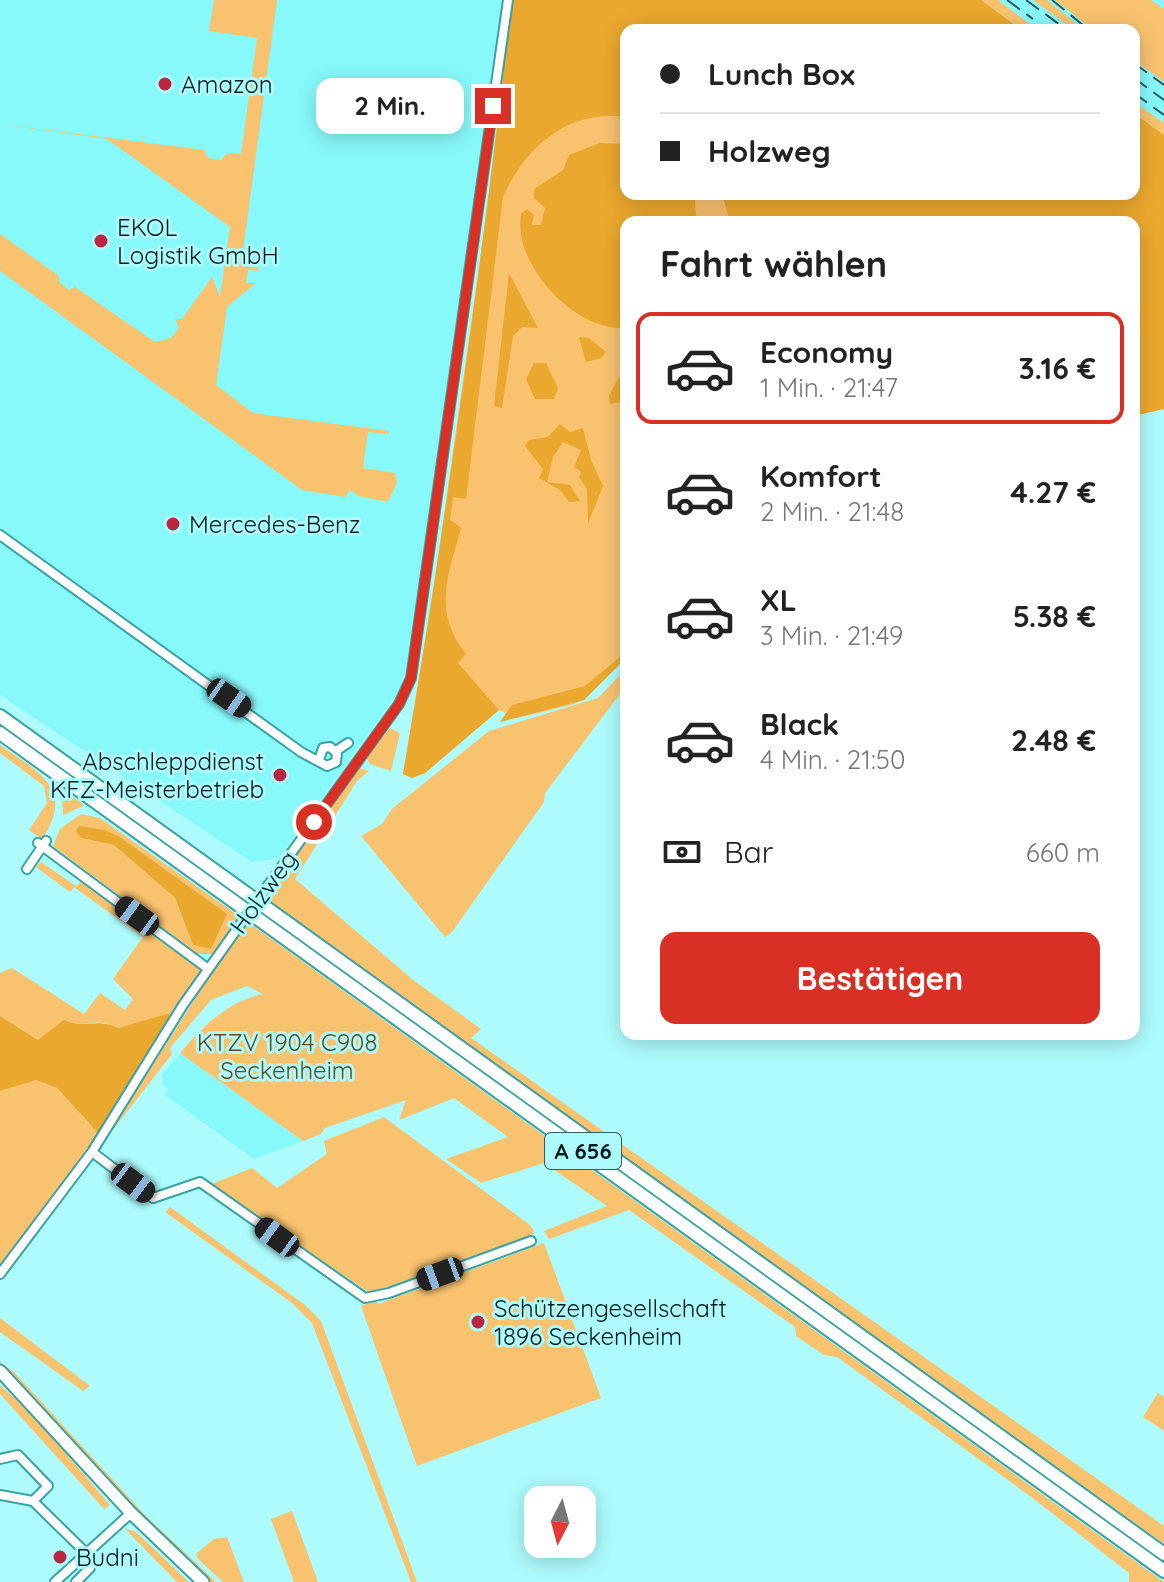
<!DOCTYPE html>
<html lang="de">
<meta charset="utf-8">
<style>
:root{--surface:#fff;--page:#f2f2f2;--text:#222;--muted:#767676;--line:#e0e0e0;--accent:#d93025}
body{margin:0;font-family:Quicksand,sans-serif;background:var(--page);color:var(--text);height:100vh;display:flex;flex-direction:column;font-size:30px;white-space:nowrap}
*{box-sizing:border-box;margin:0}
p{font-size:26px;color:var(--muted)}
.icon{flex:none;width:44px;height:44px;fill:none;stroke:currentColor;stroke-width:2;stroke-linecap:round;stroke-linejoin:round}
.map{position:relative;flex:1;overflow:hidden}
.panel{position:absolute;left:620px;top:216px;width:520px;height:824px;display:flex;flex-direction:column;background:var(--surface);border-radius:16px;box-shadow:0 4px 20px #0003}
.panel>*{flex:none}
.hud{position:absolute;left:620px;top:24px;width:520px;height:176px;border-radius:16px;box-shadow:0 4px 20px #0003;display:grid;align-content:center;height:176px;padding:0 40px;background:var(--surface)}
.needle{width:52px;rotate:186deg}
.tools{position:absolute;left:524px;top:1486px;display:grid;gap:16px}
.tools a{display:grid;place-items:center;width:72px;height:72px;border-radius:16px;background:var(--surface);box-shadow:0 4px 20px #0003;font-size:40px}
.end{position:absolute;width:36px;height:36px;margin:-18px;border:10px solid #d93025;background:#fff;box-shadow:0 0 0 4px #fff}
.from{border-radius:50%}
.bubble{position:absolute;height:56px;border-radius:16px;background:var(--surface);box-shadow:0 4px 20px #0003;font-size:26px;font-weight:700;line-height:56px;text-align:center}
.car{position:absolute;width:24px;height:48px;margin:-24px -12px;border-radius:10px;box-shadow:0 0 6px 2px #0007;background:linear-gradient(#222 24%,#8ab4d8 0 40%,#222 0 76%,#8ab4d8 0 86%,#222 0)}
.hud b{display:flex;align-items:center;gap:28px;height:76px;font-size:30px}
.hud b+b{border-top:2px solid var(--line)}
.hud i{width:20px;height:20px;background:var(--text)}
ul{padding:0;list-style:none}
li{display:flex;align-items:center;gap:24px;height:112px;margin:0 16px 12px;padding:0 24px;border:4px solid transparent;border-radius:16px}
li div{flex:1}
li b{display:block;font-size:30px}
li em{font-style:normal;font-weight:700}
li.on{border-color:var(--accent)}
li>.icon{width:72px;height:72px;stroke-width:1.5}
h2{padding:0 40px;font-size:36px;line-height:96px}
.pay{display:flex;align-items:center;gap:20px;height:88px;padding:0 40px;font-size:30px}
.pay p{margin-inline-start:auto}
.primary-button{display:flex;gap:16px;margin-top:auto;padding:16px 40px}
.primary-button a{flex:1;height:92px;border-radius:16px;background:var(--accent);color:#fff;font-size:32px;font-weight:700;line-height:92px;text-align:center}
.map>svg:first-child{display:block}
.built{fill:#87f9fb}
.green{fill:#f8c26f;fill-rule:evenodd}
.forest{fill:#eba82e}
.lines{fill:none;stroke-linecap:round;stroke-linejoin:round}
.minor-casing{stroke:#39a2a4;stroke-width:12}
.major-casing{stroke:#39a2a4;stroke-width:15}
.highway-casing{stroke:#39a2a4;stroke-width:16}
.minor{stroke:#fff;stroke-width:8}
.major{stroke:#fff;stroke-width:11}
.highway{stroke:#fff;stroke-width:12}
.rail{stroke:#30595a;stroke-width:2;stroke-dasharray:16 8;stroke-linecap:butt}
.minor-bridge-casing{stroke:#39a2a4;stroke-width:12;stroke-linecap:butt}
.minor-bridge{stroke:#fff;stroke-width:8}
.route{stroke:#d93025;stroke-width:10}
.poi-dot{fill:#b82641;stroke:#adfbfc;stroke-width:3}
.labels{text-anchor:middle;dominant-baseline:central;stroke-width:6;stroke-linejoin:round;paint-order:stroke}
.shield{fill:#adfbfc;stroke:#345f60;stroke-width:2}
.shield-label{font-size:22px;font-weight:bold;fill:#001c1d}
.poi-label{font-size:24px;fill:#001c1d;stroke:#adfbfc;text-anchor:start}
.street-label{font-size:24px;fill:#001c1d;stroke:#adfbfc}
.park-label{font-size:24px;fill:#65491c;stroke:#adfbfc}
</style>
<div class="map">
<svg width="1164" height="1582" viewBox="0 0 1164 1582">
<rect width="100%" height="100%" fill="#adfbfc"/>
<!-- built -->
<path class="built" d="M0 0H512L496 135 406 668 399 691 278 859 252 862 0 695Z
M998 0H1164V123L1134 102V30H1038Z
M180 1053 303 1141 254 1159 165 1095 168 1089 163 1085 162 1075Z"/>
<!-- green -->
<path class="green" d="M214 0H277L241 265 259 267 258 271 248 270 246 283H256L227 307 216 385 253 413 389 431V434L368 432 363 468 395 473 397 483 388 502 358 496 350 490 345 497 302 490 0 271V234L59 276V282L69 290 75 287 155 342 171 338 179 328 175 319H182L212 277 220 297 230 227 107 139 0 124 204 150 208 158 221 160 227 153 241 154 257 38 209 31Z
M981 0H998L1038 30H1022Z
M1033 0H1047L1084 30H1074Z
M1055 0H1151L1164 9V82L1134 60V30H1093Z
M1134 102 1164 123V135L1134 113Z
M626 108V194H733L739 222H626V658L584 700 574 704 518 718 499 710 425 773 412 778 403 774 431 607 490 188 565 114Z
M626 669V686L545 793 544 802 452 932 445 937 361 836 382 824 392 809 489 731 598 698Z
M0 722 148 829 155 837 0 726Z
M390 728 400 733 391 771 370 764 366 757Z
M0 745C38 772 76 789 42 839L29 830 47 803 44 786 0 753Z
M360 768 369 771 357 781 295 879 412 979 481 1029 471 1038 1164 1526V1544L264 899Z
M62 789 84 805 83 806 63 815Z
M81 814 100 818 239 916 213 954H197L53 846 60 829ZM120 837 226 914 211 948 193 945 175 898 114 845 81 838Z
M41 862 76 886 81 882 201 969 175 1015 117 1028C92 1014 64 1030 38 1040L0 1016V973L12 968 84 1014 100 993 125 1010 133 999 113 979 143 937 74 887 70 892 36 867Z
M208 875 1062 1487 1164 1560V1564Z
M245 920 1164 1582H1129V1573L1030 1496 837 1357 824 1355 796 1336 795 1327 629 1210 549 1239 544 1231 607 1206 544 1163 481 1183 446 1159 508 1137 454 1098 399 1120 406 1100 325 1128 321 1134 303 1141 180 1053C202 1027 228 1001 263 994L247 986 211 1000 170 1048 172 1054 108 1136Z
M36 1079 57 1088 99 1134 90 1152 0 1272V1091Z
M384 1117 530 1225 534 1231 531 1238 370 1293 209 1185 252 1168 277 1188 327 1154 324 1141Z
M170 1207 305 1305 321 1321 417 1582H411L312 1323 292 1303 165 1212Z
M544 1243 601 1398 417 1466 361 1306 376 1301 378 1304Z
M0 1318 90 1386 83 1391 0 1332Z
M0 1362 14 1372 145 1515 216 1582H207L194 1572 0 1369Z
M0 1385 32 1414 110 1505 104 1509 0 1394Z
M1158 1393 1164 1397V1431L1143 1417Z
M292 1511 318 1582H294L271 1519Z
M124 1528 136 1532 189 1582H177Z
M227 1537 244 1582H223L197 1558 196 1554 214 1539Z"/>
<!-- forest -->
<path class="forest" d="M512 0H981L1022 30H626V117C568 109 525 147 503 197L466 499 453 497 450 520 461 528C448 576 432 611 466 654L458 663 499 710 425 773 412 778 403 774C447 517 482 259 512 0Z
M1134 113 1164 135V409L1134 416V222H730L722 194H1134Z
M600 143 626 144V194H694L697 222H626V328C574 332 512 263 521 214L527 209 534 215 532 225H541L545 208 534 198V189L563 170 569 155Z
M509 273 538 328 522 327 513 336 502 408 494 406Z
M579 337 589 338 606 352 601 358 586 362Z
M534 363H546L558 388 554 399H535L526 379Z
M621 374 626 375V401L610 404 609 395Z
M560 424 570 432 583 428 591 460 603 486 588 523 587 489 579 477 581 472 574 467 581 450 563 442 553 457 547 482 570 485 580 501 569 502 560 490 539 478 543 469 525 446 529 440 548 437Z
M626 652V658L584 700 500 722 512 705 585 686Z
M79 826 105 830 120 837 227 914 211 949 193 945 175 898 114 845 81 838 76 831Z
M167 1014 175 1015 99 1134 57 1088 36 1080 0 1091V1016L38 1040 64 1020C83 1030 96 1017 118 1028Z"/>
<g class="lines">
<defs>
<path id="minor" d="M0 535 301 752 327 766 336 762 337 753 330 747 323 748 319 760
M336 751 348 743
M38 843 207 968
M27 869 46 841
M269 884 399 704 411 678 508 0
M92 1152 153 1198 200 1182 365 1298 389 1293 531 1241
M0 1274 92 1152 183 1005 237 929
M0 1459 18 1455 48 1486 33 1501
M0 1495 33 1501 87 1554 90 1568 76 1582
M55 1582 131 1513"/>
<path id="major" d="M0 1371 131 1513 203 1582"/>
<path id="highway" d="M0 716 1164 1554
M0 733 1164 1571"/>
</defs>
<!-- minor casing -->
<use href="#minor" class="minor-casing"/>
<!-- major casing -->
<use href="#major" class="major-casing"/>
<!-- highway casing -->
<use href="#highway" class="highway-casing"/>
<!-- minor -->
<use href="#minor" class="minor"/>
<!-- major -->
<use href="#major" class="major"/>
<!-- highway -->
<use href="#highway" class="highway"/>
<!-- rail -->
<path class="rail" d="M1007 0 1033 19
M1026 0 1067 30
M1052 0 1089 30
M1134 63 1164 85
M1134 78 1164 100
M1134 93 1164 115"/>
<defs>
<path id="minor-bridge" d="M237 929 269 884"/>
</defs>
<!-- minor-bridge casing -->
<use href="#minor-bridge" class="minor-bridge-casing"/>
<!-- minor-bridge -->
<use href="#minor-bridge" class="minor-bridge"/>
</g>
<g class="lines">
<!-- route -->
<path class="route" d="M314 822 399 704 411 678 493 106"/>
</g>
<!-- markers -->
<g class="poi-dot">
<circle cx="165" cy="84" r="8"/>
<circle cx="101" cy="241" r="8"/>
<circle cx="173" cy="524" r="8"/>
<circle cx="280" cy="775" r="8"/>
<circle cx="478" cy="1322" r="8"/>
<circle cx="60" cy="1557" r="8"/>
</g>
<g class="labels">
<!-- shield labels -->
<rect class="shield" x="545" y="1133" width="76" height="36" rx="6"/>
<g class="shield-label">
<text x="583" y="1151">A 656</text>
</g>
<!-- poi labels -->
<g class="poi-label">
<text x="181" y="84">Amazon</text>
<text x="117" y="227">EKOL<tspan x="117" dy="28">Logistik GmbH</tspan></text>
<text x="189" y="524">Mercedes-Benz</text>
<text x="264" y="761" text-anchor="end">Abschleppdienst<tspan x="264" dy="28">KFZ-Meisterbetrieb</tspan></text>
<text x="494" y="1308">Schützengesellschaft<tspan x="494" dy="28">1896 Seckenheim</tspan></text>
<text x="76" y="1557">Budni</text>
</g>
<!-- street labels -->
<g class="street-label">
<text transform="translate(263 892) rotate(-54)">Holzweg</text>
</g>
<!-- park labels -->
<g class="park-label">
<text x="287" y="1042">KTZV 1904 C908<tspan x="287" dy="28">Seckenheim</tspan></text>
</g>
</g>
</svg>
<div class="tools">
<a><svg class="needle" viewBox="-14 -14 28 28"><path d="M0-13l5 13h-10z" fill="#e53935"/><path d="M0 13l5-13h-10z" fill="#767676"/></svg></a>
</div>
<i class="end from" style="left:314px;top:822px"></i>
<i class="end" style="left:493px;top:106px"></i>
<div class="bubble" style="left:316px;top:78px;width:148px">2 Min.</div>
<i class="car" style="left:229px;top:698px;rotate:125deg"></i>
<i class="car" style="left:137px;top:916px;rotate:306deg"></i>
<i class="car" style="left:133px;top:1183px;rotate:127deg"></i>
<i class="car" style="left:277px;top:1237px;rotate:306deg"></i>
<i class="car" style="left:440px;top:1274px;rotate:250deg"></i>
<div class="hud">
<b><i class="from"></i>Lunch Box</b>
<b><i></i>Holzweg</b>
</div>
<section class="panel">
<h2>Fahrt wählen</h2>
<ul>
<li class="on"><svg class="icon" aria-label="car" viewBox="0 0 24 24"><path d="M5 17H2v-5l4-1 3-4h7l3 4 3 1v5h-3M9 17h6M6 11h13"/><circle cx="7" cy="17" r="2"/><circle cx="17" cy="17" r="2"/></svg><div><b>Economy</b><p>1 Min. · 21:47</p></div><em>3.16 €</em></li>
<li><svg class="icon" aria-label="car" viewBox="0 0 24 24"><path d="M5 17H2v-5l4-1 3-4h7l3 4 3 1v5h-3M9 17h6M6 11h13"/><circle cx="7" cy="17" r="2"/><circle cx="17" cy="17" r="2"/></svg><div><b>Komfort</b><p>2 Min. · 21:48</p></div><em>4.27 €</em></li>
<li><svg class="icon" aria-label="car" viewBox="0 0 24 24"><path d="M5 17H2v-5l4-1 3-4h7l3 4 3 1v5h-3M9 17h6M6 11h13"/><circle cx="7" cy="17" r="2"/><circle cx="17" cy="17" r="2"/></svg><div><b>XL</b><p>3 Min. · 21:49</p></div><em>5.38 €</em></li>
<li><svg class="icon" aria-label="car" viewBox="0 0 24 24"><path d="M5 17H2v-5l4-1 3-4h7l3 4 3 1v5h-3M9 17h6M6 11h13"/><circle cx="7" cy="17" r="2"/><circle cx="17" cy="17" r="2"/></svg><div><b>Black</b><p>4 Min. · 21:50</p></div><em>2.48 €</em></li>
</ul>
<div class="pay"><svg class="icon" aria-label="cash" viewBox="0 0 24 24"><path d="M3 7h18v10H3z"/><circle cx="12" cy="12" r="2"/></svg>Bar<p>660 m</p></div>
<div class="primary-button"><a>Bestätigen</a></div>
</section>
</div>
